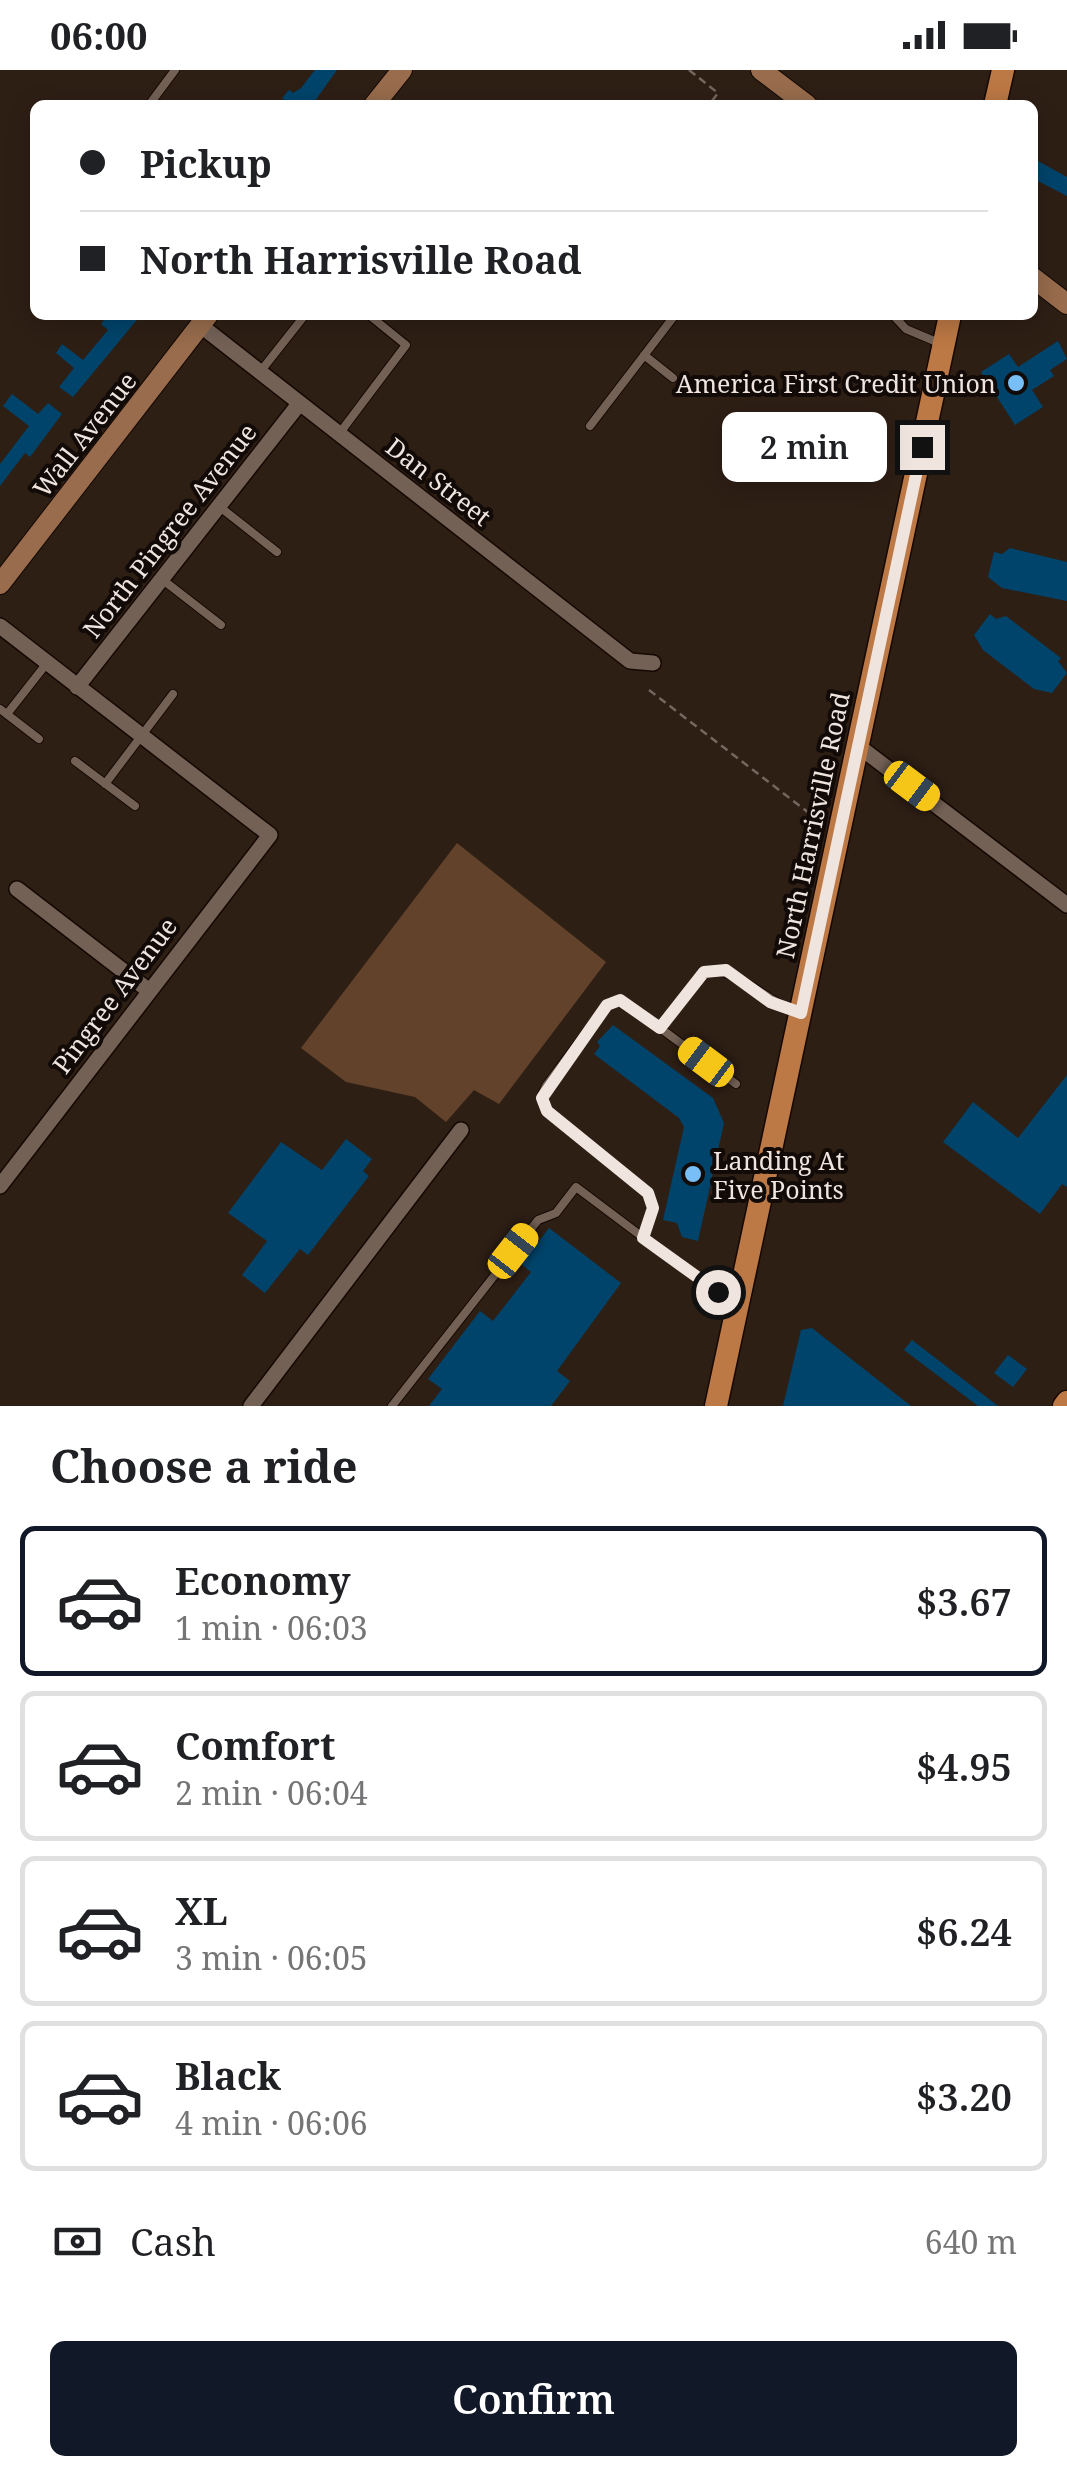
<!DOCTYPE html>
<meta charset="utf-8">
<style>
:root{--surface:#fff;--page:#f6f6f6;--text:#202124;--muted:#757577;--line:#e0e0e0;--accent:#111827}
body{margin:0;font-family:"Noto Serif",serif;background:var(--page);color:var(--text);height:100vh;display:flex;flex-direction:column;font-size:38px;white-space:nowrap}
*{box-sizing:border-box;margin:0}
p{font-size:32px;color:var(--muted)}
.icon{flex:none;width:55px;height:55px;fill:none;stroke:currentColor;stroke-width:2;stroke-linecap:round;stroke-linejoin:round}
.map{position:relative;height:1336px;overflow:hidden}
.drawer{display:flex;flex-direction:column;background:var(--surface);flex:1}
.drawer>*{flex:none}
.top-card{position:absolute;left:30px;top:30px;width:1008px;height:220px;border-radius:15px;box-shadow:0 5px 25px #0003;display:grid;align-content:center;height:220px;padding:0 50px;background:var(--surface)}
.end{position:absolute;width:45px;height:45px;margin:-22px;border:12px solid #efe4de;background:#111;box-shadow:0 0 0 5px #111}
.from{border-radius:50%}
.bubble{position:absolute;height:70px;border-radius:15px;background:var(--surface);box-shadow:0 5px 25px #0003;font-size:32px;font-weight:600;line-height:70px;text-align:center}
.car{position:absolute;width:30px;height:60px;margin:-30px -15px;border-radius:12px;box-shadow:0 0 8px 2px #0007;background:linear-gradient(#f5c518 24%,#345 0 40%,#f5c518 0 76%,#345 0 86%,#f5c518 0)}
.top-card b{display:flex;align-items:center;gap:35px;height:95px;font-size:38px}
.top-card b+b{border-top:2px solid var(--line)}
.top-card i{width:25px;height:25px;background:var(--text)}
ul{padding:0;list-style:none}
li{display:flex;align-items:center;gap:30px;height:150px;margin:0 20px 15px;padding:0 30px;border:5px solid var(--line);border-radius:15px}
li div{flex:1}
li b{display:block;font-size:38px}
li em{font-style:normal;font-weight:600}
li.active{border-color:var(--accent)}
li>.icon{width:90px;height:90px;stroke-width:1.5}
h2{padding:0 50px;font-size:45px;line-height:120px}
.pay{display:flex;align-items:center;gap:25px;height:110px;padding:0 50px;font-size:38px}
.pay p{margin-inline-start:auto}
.action{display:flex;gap:20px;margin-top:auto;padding:20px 50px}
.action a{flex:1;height:115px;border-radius:15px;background:var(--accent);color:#fff;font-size:40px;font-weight:600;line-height:115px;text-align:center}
.status{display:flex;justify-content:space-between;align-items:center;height:70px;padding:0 50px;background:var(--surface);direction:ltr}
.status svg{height:28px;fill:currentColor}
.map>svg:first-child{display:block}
.green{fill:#63422b}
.building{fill:#00446b}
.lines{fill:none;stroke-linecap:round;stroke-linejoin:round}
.lane-casing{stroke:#150802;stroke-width:10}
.street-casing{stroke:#150802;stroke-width:18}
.secondary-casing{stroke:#150802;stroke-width:22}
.primary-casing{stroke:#150802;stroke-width:25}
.path{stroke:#75675f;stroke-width:2.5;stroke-dasharray:8 5;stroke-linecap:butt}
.lane{stroke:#736156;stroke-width:8}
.street{stroke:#736156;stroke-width:15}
.secondary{stroke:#986c4d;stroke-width:20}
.primary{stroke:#bc7845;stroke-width:22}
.route{stroke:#efe4de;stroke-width:12}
.poi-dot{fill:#78bff7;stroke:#110a07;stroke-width:4}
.labels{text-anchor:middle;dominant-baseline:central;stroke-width:8;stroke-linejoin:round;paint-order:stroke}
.poi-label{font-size:25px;fill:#efe4de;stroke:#110a07;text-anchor:end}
.street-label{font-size:25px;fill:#efe4de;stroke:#110a07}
</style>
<div class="status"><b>06:00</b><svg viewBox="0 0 49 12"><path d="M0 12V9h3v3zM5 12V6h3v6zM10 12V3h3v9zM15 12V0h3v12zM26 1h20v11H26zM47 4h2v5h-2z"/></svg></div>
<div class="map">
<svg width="1067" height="1336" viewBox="0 0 1067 1336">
<rect width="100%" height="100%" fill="#2e1f15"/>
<!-- green -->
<path class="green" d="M457 773 606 892 499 1034 474 1020 446 1052 415 1027 346 1012 301 978Z"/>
<!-- building -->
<path class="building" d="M315 0H337L312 35H291L282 28 289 20 293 23 301 18Z
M1038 91 1067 107V126L1032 108Z
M108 245H141L73 327 59 317 74 298 56 283 62 274 83 290 108 260 101 254Z
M1058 271 1067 289 1050 300 1054 306 1032 320 1043 337 1015 355 981 302 1009 284 1018 297Z
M12 324 38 344 48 333 62 344 30 387 25 383 0 416V394L29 356 3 336Z
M1010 478 1067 492V531L1002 518 988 507 994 482 1002 484Z
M990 544 996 549 1006 546 1061 588 1058 591 1067 603 1052 623 1034 619 983 580 974 565Z
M613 955 713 1028 724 1053 698 1171 682 1167 677 1153 663 1150 684 1057 679 1048 594 984 600 976 597 972Z
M1067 1005V1117L1062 1114 1040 1144 943 1072 973 1032 1018 1068Z
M346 1069 372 1089 363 1101 369 1106 308 1185 300 1179 265 1223 242 1205 267 1171 228 1143 281 1072 322 1100Z
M549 1158 621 1213 557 1301 570 1311 551 1336H429L442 1319 428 1309 480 1241 493 1251 531 1202 521 1194Z
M812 1258 911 1336H783L801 1260Z
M912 1270 998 1336H978L904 1280Z
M1008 1285 1027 1299 1013 1317 994 1303Z"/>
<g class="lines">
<defs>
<path id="lane" d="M149 35 175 0
M893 245 906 259 939 273
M644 285 673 308
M260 302 305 245
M590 356 675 245
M339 364 406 275 369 245
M220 437 277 482
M163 510 221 555
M0 639 39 669
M7 644 47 593
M75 691 135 736
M105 714 173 624
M660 958 736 1014
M643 1168 653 1138 648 1123 547 1041 541 1027 546 1016 607 935 620 930 660 958 704 902C730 893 768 932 796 942
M392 1336 538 1150 556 1143 576 1117 701 1211 719 1222 738 1227"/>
<path id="street" d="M200 255 630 591 653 593
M0 556 270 765 0 1116
M77 617 299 334
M857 675 1067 835
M17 819 148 920
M251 1336 461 1060"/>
<path id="secondary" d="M761 0 807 35
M374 35 402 0
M1032 207 1067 234
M0 514 208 245"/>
<path id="primary" d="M995 35 1003 0
M716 1336 950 245
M1064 1336 1067 1332"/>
</defs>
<!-- lane casing -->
<use href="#lane" class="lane-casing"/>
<!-- street casing -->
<use href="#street" class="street-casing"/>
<!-- secondary casing -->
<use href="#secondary" class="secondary-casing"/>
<!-- primary casing -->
<use href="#primary" class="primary-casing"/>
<!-- path -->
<path class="path" d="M689 0 718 23 709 35
M649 620 822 753"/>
<!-- lane -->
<use href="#lane" class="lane"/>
<!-- street -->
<use href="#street" class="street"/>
<!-- secondary -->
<use href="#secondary" class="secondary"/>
<!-- primary -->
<use href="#primary" class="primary"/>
</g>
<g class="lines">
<!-- route -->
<path class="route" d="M718 1222 643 1168 653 1138 648 1123 547 1041 542 1028 607 935 620 930 660 958 704 902 726 900 770 932 801 943 922 377"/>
</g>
<!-- markers -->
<g class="poi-dot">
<circle cx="1016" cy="313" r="10"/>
<circle cx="693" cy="1104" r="10"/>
</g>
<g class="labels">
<!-- poi labels -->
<g class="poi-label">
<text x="996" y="313">America First Credit Union</text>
<text x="713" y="1090" text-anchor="start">Landing At<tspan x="713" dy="29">Five Points</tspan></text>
</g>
<!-- street labels -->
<g class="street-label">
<text transform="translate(84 364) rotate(-52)">Wall Avenue</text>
<text transform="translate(439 411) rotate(38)">Dan Street</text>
<text transform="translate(169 460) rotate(-52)">North Pingree Avenue</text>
<text transform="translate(812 755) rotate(-78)">North Harrisville Road</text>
<text transform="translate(114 925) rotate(-53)">Pingree Avenue</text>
</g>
</g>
</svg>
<i class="end from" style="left:718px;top:1222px"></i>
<i class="end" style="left:922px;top:377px"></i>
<div class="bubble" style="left:722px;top:342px;width:165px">2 min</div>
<i class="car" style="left:912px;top:716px;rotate:127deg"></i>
<i class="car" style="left:706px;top:992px;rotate:307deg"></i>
<i class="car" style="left:513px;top:1181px;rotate:38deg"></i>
<div class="top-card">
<b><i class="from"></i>Pickup</b>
<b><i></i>North Harrisville Road</b>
</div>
</div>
<section class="drawer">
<h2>Choose a ride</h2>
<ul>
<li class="active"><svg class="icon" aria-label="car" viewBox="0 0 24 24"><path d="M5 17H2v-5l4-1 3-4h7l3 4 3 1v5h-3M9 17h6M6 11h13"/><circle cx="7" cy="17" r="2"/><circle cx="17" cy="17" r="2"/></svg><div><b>Economy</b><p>1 min · 06:03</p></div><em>$3.67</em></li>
<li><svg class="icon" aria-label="car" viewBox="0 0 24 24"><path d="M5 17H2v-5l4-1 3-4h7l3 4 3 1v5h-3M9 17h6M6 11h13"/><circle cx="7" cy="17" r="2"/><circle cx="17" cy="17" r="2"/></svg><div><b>Comfort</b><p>2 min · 06:04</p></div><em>$4.95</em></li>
<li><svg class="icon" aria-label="car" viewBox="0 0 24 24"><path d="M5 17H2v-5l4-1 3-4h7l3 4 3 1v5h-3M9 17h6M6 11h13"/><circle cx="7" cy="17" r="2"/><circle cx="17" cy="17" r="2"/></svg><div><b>XL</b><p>3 min · 06:05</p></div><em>$6.24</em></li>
<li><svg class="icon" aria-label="car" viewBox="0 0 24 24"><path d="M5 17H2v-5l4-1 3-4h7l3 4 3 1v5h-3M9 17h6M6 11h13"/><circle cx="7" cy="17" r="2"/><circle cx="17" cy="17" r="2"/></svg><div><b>Black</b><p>4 min · 06:06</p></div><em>$3.20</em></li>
</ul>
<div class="pay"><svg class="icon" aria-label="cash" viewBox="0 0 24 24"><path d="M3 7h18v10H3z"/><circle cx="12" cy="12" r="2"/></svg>Cash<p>640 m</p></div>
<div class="action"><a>Confirm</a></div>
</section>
